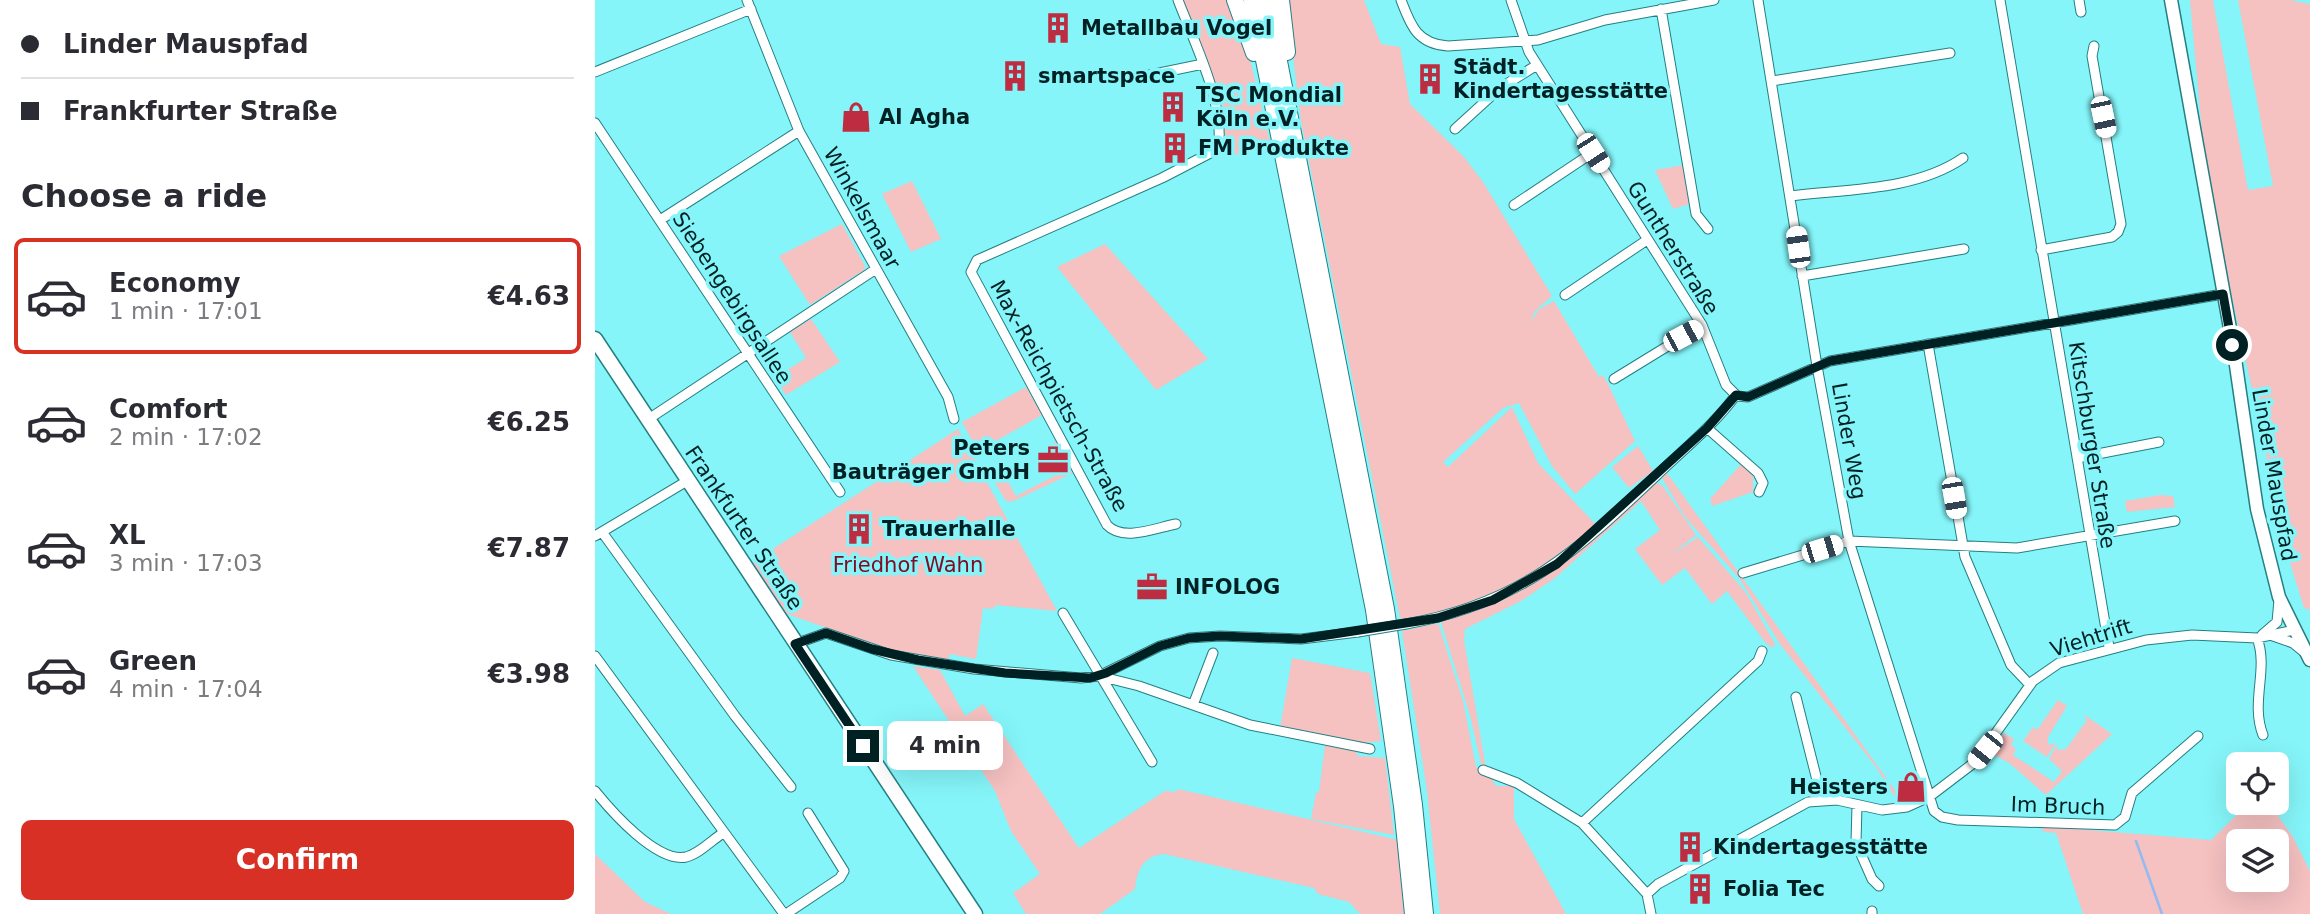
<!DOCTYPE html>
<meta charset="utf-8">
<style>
:root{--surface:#fff;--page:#f2f2f3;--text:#2b2b33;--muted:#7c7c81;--line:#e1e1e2;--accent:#d93025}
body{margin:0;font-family:"DejaVu Sans",sans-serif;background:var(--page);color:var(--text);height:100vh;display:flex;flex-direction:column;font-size:26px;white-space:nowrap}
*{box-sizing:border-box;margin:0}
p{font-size:23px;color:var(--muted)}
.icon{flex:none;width:38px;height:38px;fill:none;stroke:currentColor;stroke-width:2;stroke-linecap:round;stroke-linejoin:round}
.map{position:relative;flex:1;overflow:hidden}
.sheet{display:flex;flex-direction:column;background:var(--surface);width:595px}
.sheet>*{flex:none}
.hud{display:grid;align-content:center;height:154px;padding:0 21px;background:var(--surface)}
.buttons{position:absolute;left:1631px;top:752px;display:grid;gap:14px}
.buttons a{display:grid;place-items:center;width:63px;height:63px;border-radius:10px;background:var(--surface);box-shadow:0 7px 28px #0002;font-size:35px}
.end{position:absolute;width:32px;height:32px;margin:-16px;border:9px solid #002123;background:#fff;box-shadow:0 0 0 4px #fff}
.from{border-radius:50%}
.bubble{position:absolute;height:49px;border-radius:10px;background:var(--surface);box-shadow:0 7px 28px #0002;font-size:23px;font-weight:700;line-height:49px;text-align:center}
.car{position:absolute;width:21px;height:42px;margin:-21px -10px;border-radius:9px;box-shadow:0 0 5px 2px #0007;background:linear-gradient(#fff 24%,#345 0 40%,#fff 0 76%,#345 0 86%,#fff 0)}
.hud b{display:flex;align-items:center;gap:24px;height:66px;font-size:26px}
.hud b+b{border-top:2px solid var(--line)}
.hud i{width:18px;height:18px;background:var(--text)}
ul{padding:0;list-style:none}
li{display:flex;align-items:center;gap:21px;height:116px;margin:0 14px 10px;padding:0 7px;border:4px solid transparent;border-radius:10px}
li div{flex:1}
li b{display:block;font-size:26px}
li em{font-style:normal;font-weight:700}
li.selected{border-color:var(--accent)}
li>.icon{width:63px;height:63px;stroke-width:1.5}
h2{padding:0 21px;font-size:32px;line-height:84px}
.action{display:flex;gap:14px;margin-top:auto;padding:14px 21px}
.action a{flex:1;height:80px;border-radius:10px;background:var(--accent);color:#fff;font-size:28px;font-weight:700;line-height:80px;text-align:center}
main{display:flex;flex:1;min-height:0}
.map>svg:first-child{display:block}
.green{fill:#f5c1c1;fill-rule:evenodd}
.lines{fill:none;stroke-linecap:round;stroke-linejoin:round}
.stream{stroke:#94baf3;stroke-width:2.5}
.street-casing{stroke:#247f83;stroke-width:11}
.secondary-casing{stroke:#247f83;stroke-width:15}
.primary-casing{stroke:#247f83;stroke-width:17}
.highway-casing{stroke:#247f83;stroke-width:18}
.street{stroke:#fff;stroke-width:9}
.secondary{stroke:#fff;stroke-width:12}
.primary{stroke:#fff;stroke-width:14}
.highway{stroke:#fff;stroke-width:16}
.street-bridge-casing{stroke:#247f83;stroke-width:11;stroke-linecap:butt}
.street-bridge{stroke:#fff;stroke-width:9}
.route{stroke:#002123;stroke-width:9}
.labels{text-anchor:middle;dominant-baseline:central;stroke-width:7;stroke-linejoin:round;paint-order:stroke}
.poi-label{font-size:21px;font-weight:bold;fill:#002123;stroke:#85f5f9;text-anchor:start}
.street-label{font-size:21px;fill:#002123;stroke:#85f5f9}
.park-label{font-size:21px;fill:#800d23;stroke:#85f5f9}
</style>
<main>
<section class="sheet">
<div class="hud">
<b><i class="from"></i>Linder Mauspfad</b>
<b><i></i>Frankfurter Straße</b>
</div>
<h2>Choose a ride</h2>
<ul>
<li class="selected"><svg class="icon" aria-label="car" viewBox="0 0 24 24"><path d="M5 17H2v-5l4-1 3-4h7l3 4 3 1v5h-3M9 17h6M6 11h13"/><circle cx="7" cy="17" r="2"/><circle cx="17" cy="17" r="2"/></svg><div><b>Economy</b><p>1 min · 17:01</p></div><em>€4.63</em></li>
<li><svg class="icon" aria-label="car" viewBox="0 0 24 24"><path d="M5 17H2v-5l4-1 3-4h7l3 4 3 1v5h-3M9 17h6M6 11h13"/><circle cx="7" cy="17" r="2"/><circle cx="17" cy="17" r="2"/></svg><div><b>Comfort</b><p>2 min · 17:02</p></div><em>€6.25</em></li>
<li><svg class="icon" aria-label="car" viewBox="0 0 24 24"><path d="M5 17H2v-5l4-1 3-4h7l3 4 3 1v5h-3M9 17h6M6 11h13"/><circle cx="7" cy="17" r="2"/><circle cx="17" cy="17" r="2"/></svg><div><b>XL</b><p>3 min · 17:03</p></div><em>€7.87</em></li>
<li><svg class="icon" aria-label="car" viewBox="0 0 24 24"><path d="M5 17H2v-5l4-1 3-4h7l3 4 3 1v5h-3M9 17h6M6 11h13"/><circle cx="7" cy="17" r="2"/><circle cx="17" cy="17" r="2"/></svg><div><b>Green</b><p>4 min · 17:04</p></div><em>€3.98</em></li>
</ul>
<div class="action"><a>Confirm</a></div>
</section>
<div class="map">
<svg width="1715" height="914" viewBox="0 0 1715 914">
<rect width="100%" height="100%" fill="#85f5f9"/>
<!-- green -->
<path class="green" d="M587 0H633L652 47 678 155 665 149 635 156 618 83Z
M691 0H769L786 44 805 47 815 104 869 157 888 182 957 296 940 311 935 323 944 309 959 301 1004 377 1007 375 1012 382 1040 441 980 494 957 466 924 403 908 408 848 462 853 467 917 407 943 463 1002 526C940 582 893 601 813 620L805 618 706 121Z
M1595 0H1618L1653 190 1678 186 1643 0H1695L1715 4V610L1709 608 1693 556 1611 177Z
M1089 165 1095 204 1078 209 1060 170Z
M317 181 346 239 316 252 287 194Z
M247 224 270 266 269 270 215 305 184 256Z
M510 244 613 359 561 390 462 267Z
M216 319 245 362 191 395 180 378 211 358 195 332Z
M431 387 447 415 383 451 367 422Z
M363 429 462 611 400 605 399 609 388 608 381 659 355 654 353 660 295 650 192 614 156 563Z
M461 441 478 473 416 502 410 500 393 470 403 464 421 496 467 472 460 456 463 454 458 443Z
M1043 446 1058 471 1034 488 1017 467Z
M1147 463 1158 475V492L1117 506 1115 499Z
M1072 473 1307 800 1303 802 1281 767 1185 644 1144 578 1090 517 1067 478Z
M1061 483 1067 485 1101 535 1076 555 1103 537 1151 593 1180 644 1177 648 1170 642 1132 591 1117 604 1090 568 1067 585 1040 549 1065 530 1046 501 960 578 926 601 870 629 869 640 891 769 887 768 876 719 846 622C942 595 990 548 1061 483Z
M1565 495 1578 496 1580 507 1532 512 1530 501Z
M843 623 868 701 881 767 895 776 901 786H919V819L971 914H845L832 791 807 631Z
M697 658 775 673 786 741 768 743 685 728Z
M318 666 345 670 370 716 388 704 484 848 570 791 581 792 583 789 803 840 809 914H765L754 902 723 894 719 888 569 854C548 856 542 870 540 889L505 914H431L418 893 445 874 416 831 400 791Z
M1463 700 1472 706 1453 737V745L1461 743 1452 757 1428 741 1438 727 1442 730Z
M1488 714 1517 734 1451 795 1414 763 1394 752 1409 733 1419 739 1416 745 1421 749 1418 755 1459 782 1467 771 1454 759 1462 744V750L1471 749 1492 720Z
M730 745 762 750V756L790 758 799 835 716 819 721 793 724 792Z
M1654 803H1674L1698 837 1715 871V914H1488L1461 833 1449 832 1445 826 1616 840ZM1643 842H1682V880H1643Z
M0 854 50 902 76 914H0Z"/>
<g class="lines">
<!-- stream -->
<path class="stream" d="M1541 841 1567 914"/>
<defs>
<path id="street" d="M152 0 204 131 353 397 359 419
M806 0C816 27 823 44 853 46L943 40 1010 20 1119 0
M916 0 934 52 1107 325 1131 385 1142 396 1153 397 1235 361 1628 294
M1163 0 1222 366 1254 541 1339 811 1347 817 1363 820 1520 825 1530 817 1537 793 1603 736
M1405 0 1514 647
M1484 0 1486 12
M1066 9 1101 214 1113 229
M0 72 156 9
M514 76 545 77 608 64
M1177 81 1355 53
M0 123 245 492
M860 129 905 88 942 65
M1195 196C1251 189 1320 191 1368 158
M919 205 997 153
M65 220 204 131
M1446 250 1517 237 1523 232 1526 224 1497 56 1499 46
M1207 276 1369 249
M970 295 1052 240
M1333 344 1370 557 1416 665 1435 685
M1019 379 1107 325
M52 420 281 269
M1112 428 1163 473 1168 483 1164 492
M1482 458 1564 442
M581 524C560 528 528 542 512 525L376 272 382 260 567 178 623 149C631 105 599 42 583 0
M7 532 140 716 196 787
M0 536 92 481
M1148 573 1254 541 1422 548 1580 521
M468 613 557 762
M811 624C925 604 981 552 1062 475 1089 449 1119 425 1141 395
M1667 635 1682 622 1684 600
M1678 636 1698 643 1709 652
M1662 638C1674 669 1655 702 1668 735
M200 644 231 633 296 655 379 669 486 678 504 676 544 686 655 725 775 749
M0 656 189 914
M504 676 565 646 594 638 625 636 706 639 763 632
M1201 697 1227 800
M598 705 618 653
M888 770 922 783 987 823 1052 894 1056 914
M0 791C17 812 62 863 91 857 104 854 117 840 128 833
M1262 805 1261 843 1277 879 1284 886
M987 823 1163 661 1167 651
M1052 894 1063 884 1213 802 1242 800 1287 810 1312 807 1334 797 1380 762 1438 681 1464 663 1551 640 1597 635 1662 638 1699 630
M191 914 245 878 249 871 213 813
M1277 914V911"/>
<path id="secondary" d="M1576 0 1638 345 1662 509 1684 597 1715 660"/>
<path id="primary" d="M0 339 380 914"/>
<path id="highway" d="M640 0 659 53
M657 0 779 610 807 806 818 914
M672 0 791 609 819 805 830 914
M686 0 692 52"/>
</defs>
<!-- street casing -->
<use href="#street" class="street-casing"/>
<!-- secondary casing -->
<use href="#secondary" class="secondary-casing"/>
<!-- primary casing -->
<use href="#primary" class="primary-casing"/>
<!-- highway casing -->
<use href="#highway" class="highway-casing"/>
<!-- street -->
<use href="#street" class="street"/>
<!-- secondary -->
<use href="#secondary" class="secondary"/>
<!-- primary -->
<use href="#primary" class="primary"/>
<!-- highway -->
<use href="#highway" class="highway"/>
<defs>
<path id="street-bridge" d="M763 632 811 624"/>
</defs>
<!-- street-bridge casing -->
<use href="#street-bridge" class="street-bridge-casing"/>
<!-- street-bridge -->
<use href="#street-bridge" class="street-bridge"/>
</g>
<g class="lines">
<!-- route -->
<path class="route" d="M268 746 200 644 231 633 277 649 323 660 410 673 495 678 511 673 565 646 594 638 625 636 706 639 843 618 898 600 962 564 1112 428 1141 395 1153 397 1235 361 1628 294 1637 345"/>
</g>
<!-- icons -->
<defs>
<symbol id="building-bare" viewBox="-9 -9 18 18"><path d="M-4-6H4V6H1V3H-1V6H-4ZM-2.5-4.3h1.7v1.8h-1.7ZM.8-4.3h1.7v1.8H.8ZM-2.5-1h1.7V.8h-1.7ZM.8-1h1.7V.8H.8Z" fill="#bd2c40" stroke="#85f5f9" stroke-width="2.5" paint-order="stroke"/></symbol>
<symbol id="shop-bare" viewBox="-9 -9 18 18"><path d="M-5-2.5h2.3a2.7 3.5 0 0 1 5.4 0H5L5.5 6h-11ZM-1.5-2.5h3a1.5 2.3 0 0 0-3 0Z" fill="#bd2c40" stroke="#85f5f9" stroke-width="2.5" paint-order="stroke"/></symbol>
<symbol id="office-bare" viewBox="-9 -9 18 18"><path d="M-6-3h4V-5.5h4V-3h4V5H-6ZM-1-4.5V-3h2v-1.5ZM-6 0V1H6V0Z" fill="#bd2c40" stroke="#85f5f9" stroke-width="2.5" paint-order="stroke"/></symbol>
</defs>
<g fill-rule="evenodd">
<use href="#building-bare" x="441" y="6" width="44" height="44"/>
<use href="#building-bare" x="398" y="54" width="44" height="44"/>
<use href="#building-bare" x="813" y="57" width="44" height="44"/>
<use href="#building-bare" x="556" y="85" width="44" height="44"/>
<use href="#shop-bare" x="239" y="95" width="44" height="44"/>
<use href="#building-bare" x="558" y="126" width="44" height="44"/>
<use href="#office-bare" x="436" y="438" width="44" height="44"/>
<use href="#building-bare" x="242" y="507" width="44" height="44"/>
<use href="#office-bare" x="535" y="565" width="44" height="44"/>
<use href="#shop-bare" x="1294" y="765" width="44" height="44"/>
<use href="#building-bare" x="1073" y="825" width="44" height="44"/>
<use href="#building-bare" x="1083" y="867" width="44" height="44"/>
</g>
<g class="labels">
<!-- poi labels -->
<g class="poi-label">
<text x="486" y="28">Metallbau Vogel</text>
<text x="858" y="67">Städt.<tspan x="858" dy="24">Kindertagesstätte</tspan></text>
<text x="443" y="76">smartspace</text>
<text x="601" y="95">TSC Mondial<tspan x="601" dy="24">Köln e.V.</tspan></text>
<text x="284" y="117">Al Agha</text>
<text x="603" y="148">FM Produkte</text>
<text x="435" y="448" text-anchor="end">Peters<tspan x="435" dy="24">Bauträger GmbH</tspan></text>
<text x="287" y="529">Trauerhalle</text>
<text x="580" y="587">INFOLOG</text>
<text x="1293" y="787" text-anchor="end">Heisters</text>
<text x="1118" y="847">Kindertagesstätte</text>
<text x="1128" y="889">Folia Tec</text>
</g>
<!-- street labels -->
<g class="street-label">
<text transform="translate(267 208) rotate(61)">Winkelsmaar</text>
<text transform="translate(1078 248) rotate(58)">Guntherstraße</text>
<text transform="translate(137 298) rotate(57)">Siebengebirgsallee</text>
<text transform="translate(464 396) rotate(61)">Max-Reichpietsch-Straße</text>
<text transform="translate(1254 441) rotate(80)">Linder Weg</text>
<text transform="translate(1497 445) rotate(81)">Kitschburger Straße</text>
<text transform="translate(1679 475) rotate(80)">Linder Mauspfad</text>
<text transform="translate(149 528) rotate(56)">Frankfurter Straße</text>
<text transform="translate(1496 638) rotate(-17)">Viehtrift</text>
<text transform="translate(1463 806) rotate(2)">Im Bruch</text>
</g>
<!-- park labels -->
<g class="park-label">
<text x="313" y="565">Friedhof Wahn</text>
</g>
</g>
</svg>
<div class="buttons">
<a><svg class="icon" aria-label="locate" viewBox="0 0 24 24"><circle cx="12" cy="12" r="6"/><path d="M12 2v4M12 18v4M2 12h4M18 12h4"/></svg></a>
<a><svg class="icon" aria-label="layers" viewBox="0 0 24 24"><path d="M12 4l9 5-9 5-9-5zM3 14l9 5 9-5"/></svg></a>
</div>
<i class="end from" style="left:1637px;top:345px"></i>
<i class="end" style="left:268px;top:746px"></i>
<div class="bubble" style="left:292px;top:721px;width:116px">4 min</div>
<i class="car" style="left:1508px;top:117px;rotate:168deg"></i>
<i class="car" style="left:998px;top:153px;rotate:147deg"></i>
<i class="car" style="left:1203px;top:247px;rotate:352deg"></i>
<i class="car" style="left:1088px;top:336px;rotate:62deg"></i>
<i class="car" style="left:1359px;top:498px;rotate:170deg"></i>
<i class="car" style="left:1227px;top:549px;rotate:73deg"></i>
<i class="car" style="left:1390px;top:750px;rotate:219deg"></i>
</div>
</main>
